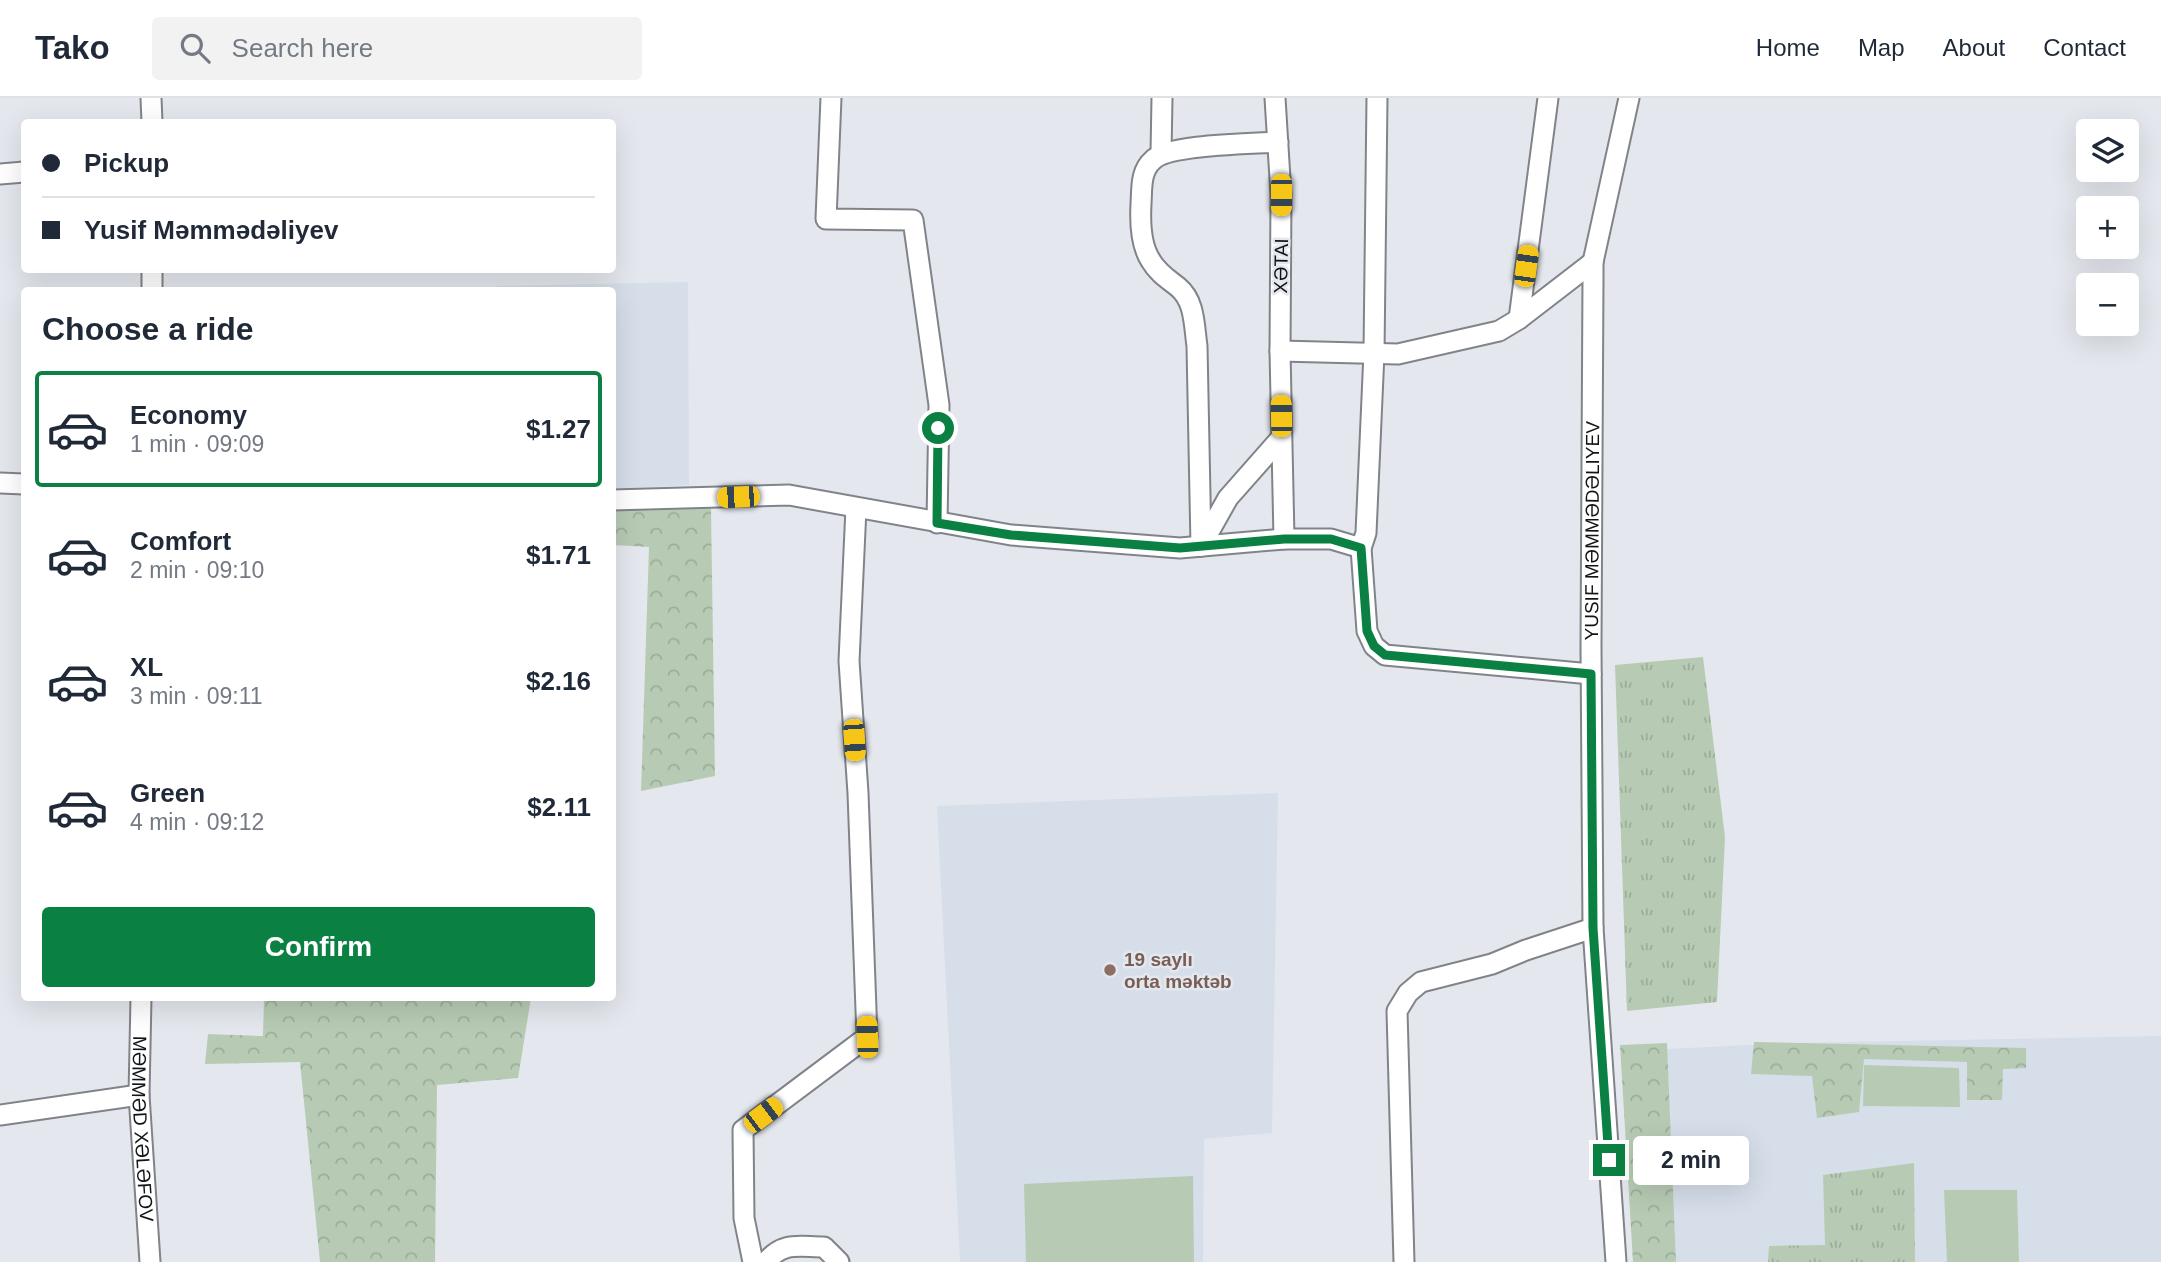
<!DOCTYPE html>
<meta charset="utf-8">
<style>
:root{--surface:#fff;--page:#f2f2f3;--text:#1f2937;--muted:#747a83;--line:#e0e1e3;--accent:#0b8043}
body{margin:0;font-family:Helvetica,sans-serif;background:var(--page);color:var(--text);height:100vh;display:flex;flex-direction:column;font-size:26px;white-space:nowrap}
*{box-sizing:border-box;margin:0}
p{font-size:23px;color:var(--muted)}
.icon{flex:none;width:38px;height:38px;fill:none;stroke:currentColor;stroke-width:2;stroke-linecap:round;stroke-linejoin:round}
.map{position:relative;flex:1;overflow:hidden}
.drawer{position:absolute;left:21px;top:189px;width:595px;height:714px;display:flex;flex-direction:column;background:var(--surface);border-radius:7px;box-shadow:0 7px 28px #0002}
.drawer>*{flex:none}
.guide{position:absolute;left:21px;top:21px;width:595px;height:154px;border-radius:7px;box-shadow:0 7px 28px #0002;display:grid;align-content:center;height:154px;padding:0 21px;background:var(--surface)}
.fabs{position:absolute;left:2076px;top:21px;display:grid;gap:14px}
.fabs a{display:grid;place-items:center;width:63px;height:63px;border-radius:7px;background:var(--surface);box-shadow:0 7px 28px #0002;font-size:35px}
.end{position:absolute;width:32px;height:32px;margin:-16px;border:9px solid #0b8043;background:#fff;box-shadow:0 0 0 4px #fff}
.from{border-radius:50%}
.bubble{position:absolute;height:49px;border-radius:7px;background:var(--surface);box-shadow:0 7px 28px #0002;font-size:23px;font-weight:700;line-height:49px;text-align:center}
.car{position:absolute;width:21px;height:42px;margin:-21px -10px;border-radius:9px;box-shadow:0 0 5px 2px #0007;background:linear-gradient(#f5c518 24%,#345 0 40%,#f5c518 0 76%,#345 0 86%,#f5c518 0)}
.guide b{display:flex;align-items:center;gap:24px;height:66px;font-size:26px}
.guide b+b{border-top:2px solid var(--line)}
.guide i{width:18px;height:18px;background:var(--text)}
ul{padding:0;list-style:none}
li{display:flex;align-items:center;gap:21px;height:116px;margin:0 14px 10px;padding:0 7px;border:4px solid transparent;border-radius:7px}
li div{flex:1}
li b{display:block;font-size:26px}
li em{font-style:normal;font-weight:700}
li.on{border-color:var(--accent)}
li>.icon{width:63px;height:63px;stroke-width:1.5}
h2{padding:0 21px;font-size:32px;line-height:84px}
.primary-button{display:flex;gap:14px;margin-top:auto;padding:14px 21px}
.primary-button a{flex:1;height:80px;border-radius:7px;background:var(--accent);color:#fff;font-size:28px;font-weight:700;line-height:80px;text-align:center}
header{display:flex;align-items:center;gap:42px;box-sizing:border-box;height:98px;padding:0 35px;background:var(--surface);border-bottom:2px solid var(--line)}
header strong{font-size:33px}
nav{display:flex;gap:38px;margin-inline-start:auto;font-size:24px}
.search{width:490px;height:63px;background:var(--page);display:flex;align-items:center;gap:18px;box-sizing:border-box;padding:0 24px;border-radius:7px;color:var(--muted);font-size:26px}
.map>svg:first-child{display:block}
.built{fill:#d6deea}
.grass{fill:url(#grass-tufts)}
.forest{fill:url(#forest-crowns)}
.park{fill:#b7cbb4}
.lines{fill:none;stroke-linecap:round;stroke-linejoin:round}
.minor-casing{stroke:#808489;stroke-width:23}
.minor{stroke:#fff;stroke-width:19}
.route{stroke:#0b8043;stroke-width:9}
.education-dot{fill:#8d6e63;stroke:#e4e8ee;stroke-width:2.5}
.labels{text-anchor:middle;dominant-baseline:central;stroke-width:5;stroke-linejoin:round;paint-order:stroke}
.street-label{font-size:19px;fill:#111315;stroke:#e4e8ee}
.education-label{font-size:19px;font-weight:bold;fill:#785e54;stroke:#e4e8ee;text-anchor:start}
</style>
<header>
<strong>Tako</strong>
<div class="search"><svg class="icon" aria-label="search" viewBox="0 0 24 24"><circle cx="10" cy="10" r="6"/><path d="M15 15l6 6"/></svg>Search here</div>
<nav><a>Home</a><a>Map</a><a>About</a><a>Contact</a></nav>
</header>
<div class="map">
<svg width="2161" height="1164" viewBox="0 0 2161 1164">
<defs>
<pattern id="grass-tufts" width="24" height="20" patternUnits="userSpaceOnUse" patternTransform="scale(1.75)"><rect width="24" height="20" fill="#b7cbb4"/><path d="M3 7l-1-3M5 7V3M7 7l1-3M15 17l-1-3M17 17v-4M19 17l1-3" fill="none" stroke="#9cad9a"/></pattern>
<pattern id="forest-crowns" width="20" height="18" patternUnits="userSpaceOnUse" patternTransform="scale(1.75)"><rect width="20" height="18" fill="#b7cbb4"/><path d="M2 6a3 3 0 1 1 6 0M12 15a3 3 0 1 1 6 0" fill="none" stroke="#9cad9a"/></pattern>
</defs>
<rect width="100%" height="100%" fill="#e4e8ee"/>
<!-- built -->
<path class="built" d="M688 184 689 387 613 391 612 192H497V188Z
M1278 695 1272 1035 1204 1041 1203 1164H960L937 708Z
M2161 938V1164H1676L1667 951 1792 945Z"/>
<!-- grass -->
<path class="grass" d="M1703 559 1725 739 1717 904 1627 913 1615 567Z
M1914 1065 1915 1164H1768L1769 1148 1825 1147 1823 1077Z"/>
<!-- forest -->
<path class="forest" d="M711 410 715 678 641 693 649 449 613 447V412Z
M264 900H531L518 980 437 987 435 1164H320L300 964 205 966 208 936 263 938Z
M1754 944 2026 950V970L2003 971 2002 1002H1967V964L1864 961 1859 1014 1817 1020 1812 978 1751 976Z
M1667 945 1676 1164H1633L1620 947Z"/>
<!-- park -->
<path class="park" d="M1864 967 1959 970 1960 1009 1863 1008Z
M1193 1078 1194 1164H1026L1024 1086Z
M1944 1092H2017L2019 1164H1947Z"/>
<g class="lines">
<defs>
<g id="minor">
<path d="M151 0 152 24"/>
<path d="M831 0 826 121 913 122 939 307 937 425"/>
<path d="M1275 0 1281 97 1280 253 1284 441"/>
<path d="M1161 55 1162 0"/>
<path d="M0 76 24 74"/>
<path d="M152 192V172"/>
<path d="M1519 221 1548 0"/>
<path d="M1280 253 1398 256 1499 233 1519 221 1593 164"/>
<path d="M0 385 24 386"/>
<path d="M612 402 789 397 1011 437 1180 450 1284 441H1331L1361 450 1367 533 1374 548 1385 557 1591 576"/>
<path d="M1201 448 1197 248C1194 227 1195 203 1178 189 1168 181 1158 175 1151 163 1141 148 1140 124 1141 106 1142 91 1140 73 1153 62 1169 46 1253 46 1278 44"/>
<path d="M1201 448 1228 400 1281 340"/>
<path d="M1361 450 1366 435 1374 255 1377 0"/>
<path id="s1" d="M141 900 139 997 150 1164"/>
<path d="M0 1017 139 997"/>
<path d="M753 1164 744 1120 743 1032 867 939 858 695 849 563 856 410"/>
<path d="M766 1164C783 1143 799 1149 824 1149L839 1164"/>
<path d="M1404 1164 1397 913 1408 895 1421 884 1492 866 1526 852 1593 830"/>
<path id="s2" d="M1616 1164 1593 830 1591 549 1593 180V164L1629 0"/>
</g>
</defs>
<!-- minor casing -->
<use href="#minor" class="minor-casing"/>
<!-- minor -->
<use href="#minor" class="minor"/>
</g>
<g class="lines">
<!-- route -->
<path class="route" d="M938 330 937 425 1011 437 1180 450 1284 441H1331L1361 450 1367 533 1374 548 1385 557 1591 576 1593 830 1609 1062"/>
</g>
<!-- markers -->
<circle class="education-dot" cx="1110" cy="872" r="7"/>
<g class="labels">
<!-- street labels -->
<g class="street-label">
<text transform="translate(1281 168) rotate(-89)">XƏTAI</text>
<text stroke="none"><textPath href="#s2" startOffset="732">YUSIF MƏMMƏDƏLIYEV</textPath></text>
<text stroke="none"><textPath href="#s1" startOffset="131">MƏMMƏD XƏLƏFOV</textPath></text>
</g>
<!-- education labels -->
<g class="education-label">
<text x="1124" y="861">19 saylı<tspan x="1124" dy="22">orta məktəb</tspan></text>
</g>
</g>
</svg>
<div class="fabs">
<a><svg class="icon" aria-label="layers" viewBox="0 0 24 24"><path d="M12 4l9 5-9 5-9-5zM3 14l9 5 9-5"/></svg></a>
<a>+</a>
<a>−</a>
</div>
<i class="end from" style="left:938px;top:330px"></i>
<i class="end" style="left:1609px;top:1062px"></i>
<div class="bubble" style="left:1633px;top:1038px;width:116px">2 min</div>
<i class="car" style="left:1281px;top:97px;rotate:180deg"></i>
<i class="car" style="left:1526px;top:168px;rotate:8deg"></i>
<i class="car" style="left:1281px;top:318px;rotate:359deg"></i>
<i class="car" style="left:738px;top:399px;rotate:268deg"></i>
<i class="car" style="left:854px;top:642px;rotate:176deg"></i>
<i class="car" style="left:867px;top:939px;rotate:358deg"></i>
<i class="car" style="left:763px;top:1017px;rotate:53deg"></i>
<div class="guide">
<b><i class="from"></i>Pickup</b>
<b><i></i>Yusif Məmmədəliyev</b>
</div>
<section class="drawer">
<h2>Choose a ride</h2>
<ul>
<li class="on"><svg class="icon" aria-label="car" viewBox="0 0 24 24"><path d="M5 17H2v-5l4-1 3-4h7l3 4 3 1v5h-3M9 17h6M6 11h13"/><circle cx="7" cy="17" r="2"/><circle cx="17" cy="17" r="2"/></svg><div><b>Economy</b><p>1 min · 09:09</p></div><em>$1.27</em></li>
<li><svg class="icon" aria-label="car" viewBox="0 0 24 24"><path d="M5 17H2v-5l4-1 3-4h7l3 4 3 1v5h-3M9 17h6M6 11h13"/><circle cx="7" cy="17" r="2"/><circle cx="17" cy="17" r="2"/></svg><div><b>Comfort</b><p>2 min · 09:10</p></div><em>$1.71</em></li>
<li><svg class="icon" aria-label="car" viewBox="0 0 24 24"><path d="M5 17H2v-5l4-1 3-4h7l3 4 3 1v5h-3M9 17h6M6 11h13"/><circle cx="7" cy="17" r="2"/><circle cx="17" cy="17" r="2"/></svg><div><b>XL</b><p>3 min · 09:11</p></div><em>$2.16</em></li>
<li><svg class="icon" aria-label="car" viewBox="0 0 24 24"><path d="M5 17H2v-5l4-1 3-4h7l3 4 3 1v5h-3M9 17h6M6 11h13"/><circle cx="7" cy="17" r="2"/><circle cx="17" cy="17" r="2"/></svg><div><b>Green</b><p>4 min · 09:12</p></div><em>$2.11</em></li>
</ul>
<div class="primary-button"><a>Confirm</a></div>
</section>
</div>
